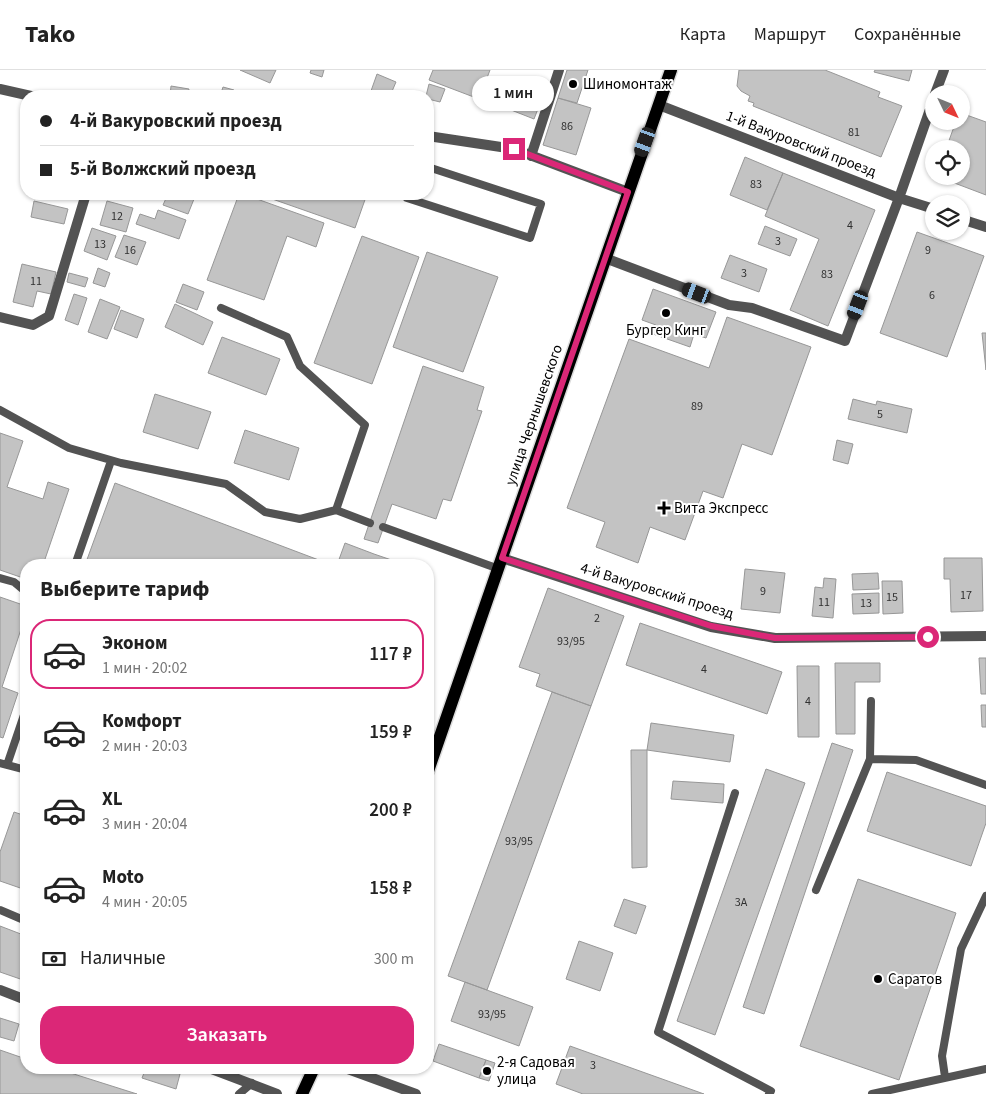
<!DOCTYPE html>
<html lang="ru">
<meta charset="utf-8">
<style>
:root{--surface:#fff;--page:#f2f2f2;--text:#222;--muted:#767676;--line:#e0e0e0;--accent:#db2777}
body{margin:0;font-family:"Source Sans 3",sans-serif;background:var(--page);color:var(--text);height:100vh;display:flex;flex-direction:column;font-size:19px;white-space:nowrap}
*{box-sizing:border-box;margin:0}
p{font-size:16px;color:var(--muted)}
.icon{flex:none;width:28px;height:28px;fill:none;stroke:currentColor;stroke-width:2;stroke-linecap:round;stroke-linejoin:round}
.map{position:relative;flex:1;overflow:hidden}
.sheet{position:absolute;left:20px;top:489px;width:414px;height:515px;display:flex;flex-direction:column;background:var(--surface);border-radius:20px;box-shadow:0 1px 4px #0004}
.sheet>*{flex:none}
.top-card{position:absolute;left:20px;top:20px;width:414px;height:110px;border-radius:20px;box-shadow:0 1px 4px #0004;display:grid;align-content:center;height:110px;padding:0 20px;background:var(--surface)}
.needle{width:32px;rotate:133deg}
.controls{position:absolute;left:925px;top:15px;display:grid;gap:10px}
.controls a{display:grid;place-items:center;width:45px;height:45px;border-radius:50%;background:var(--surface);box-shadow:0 1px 4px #0004;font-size:25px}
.end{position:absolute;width:22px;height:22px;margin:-11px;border:6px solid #db2777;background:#fff;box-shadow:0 0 0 2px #fff}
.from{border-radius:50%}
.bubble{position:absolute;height:35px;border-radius:18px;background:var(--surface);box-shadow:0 1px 4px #0004;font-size:16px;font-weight:600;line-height:35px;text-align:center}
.car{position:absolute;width:15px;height:30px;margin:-15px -8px;border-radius:6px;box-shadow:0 0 4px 1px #0007;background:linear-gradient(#222 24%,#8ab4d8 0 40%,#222 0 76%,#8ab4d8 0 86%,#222 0)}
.top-card b{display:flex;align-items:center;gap:18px;height:48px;font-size:19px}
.top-card b+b{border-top:1px solid var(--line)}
.top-card i{width:12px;height:12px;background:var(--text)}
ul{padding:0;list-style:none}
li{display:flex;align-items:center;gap:15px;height:70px;margin:0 10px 8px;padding:0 10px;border:2px solid transparent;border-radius:20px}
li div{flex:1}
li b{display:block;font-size:19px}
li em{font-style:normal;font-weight:600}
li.current{border-color:var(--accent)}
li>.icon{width:45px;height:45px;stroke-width:1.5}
h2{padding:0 20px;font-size:22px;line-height:60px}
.pay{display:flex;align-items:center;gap:12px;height:55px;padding:0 20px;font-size:19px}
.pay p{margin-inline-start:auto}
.action{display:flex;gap:10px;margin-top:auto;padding:10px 20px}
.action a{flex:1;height:58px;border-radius:20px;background:var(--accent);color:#fff;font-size:20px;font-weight:600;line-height:58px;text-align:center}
header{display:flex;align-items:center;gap:30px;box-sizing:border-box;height:70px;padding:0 25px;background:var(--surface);border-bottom:1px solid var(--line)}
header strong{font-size:24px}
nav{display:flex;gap:28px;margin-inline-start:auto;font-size:18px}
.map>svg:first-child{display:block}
.building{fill:#c3c3c3;stroke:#979797}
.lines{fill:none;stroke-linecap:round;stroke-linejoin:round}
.primary-casing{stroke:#dbdbdb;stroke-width:15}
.lane{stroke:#535353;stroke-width:8}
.street{stroke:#535353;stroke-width:10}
.primary{stroke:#000;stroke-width:12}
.route{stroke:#db2777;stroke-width:6}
.poi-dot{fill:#000;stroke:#fff;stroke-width:2}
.labels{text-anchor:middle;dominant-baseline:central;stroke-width:4;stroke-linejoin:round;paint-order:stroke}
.number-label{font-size:12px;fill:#313131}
.poi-label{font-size:15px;fill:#000;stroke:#fff;text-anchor:start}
.street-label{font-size:15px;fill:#000;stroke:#fff}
</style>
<header>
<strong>Tako</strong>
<nav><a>Карта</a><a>Маршрут</a><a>Сохранённые</a></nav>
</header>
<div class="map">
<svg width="986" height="1024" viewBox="0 0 986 1024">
<rect width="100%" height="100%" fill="#fff"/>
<!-- building -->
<path class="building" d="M240 0H276L270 13Z
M311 0H324L322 7 310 3Z
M433 0H490L479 29 429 10Z
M567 0H588L577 33 558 28Z
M739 0H825L880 22 878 27 902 36 881 87 753 36 754 33 748 31 750 26 741 21 737 16Z
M875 0H912L909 11 874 2Z
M377 4 396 12 390 26H386L371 21Z
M429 14 445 19 440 32 428 29V26H426Z
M515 15 543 26 534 49 506 38Z
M171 16 189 19 188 26H170Z
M223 17 234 20 232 26H220Z
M558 28 591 38 576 85 543 75Z
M961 43 986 52V125L936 106H961V79H946L956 51H961Z
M745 87 783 103 767 140 730 125Z
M783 103 875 140 828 256 790 240 819 169 765 146Z
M168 124H196L188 144 163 135Z
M239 124H243L324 153 316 177 287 166 264 230 207 210Z
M258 124H367L355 158Z
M34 131 68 139 64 154 31 147Z
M107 131 133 138 126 162 100 155Z
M158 140 186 150 179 169 136 154 140 144 155 149Z
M765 156 797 169 790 186 758 174Z
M92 158 116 166 107 190 84 181Z
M917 162 984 186 947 287 880 263Z
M124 165 146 172 137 195 115 187Z
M362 166 419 187 372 314 314 293Z
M427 182 498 207 463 302 393 277Z
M730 185 767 199 759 222 721 208Z
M22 194 56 202 51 224 37 221 33 237 13 232Z
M98 198 110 203 105 217 93 213Z
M69 203 88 208 85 217 67 212Z
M183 214 204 222 197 240 176 232Z
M653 219 716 242 706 268 694 264 690 277 653 264 656 255 642 250Z
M74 224 87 228 78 255 65 250Z
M100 229 120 237 107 269 88 262Z
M175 234 213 252 203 275 165 257Z
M121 240 144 249 137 268 114 259Z
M727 247 811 277 772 385 742 374 723 428 703 421 685 470 650 457 638 493 596 477 605 452 567 438 629 269 709 298Z
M982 263H986V300Z
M222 267 280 289 266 325 208 303Z
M423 296 484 317 477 340 482 341 451 431 443 429 436 449 392 434 378 473 364 469Z
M155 324 211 342 198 379 143 362Z
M853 329 876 335 877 331 912 339 907 363 848 349Z
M245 360 299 378 289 410 234 393Z
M0 363 23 371 7 417 43 429 48 412 69 419 43 495H26V509L0 500Z
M837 370 853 374 848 394 833 390Z
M115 413 332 495H85Z
M345 473 374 484 406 495H337Z
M944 488H982L983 541 951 542 950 509H944Z
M745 499 785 503 780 543 741 539Z
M878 503 879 519 853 520 852 504Z
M824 508 836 509 833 548 812 546 815 517 823 518Z
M882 511H902L903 543 883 544Z
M548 518 624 546 591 636 536 616 540 604 519 597Z
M879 523V543L853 544 852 524Z
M0 527 26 536V544L2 617 18 623 3 668 0 667Z
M640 553 782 602 767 644 626 595Z
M979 588H986V624H981Z
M835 593H880V612H855V664H836Z
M797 596H819V667H798Z
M552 622 591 636 487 920 448 906Z
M981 635H986V657H982Z
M651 653 734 665 730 692 647 680Z
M832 673 853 680 764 944 743 937Z
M631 680H647V797L632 798Z
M766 699 805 713 715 965 677 951Z
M887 702 986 736V753L971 796 867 761Z
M673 711 724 714 723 733 671 729Z
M14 742 26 746V820L0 811V782Z
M858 809 956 843 899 1010 800 976Z
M624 829 646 836 636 864 614 856Z
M0 856 26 866V911L0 902Z
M579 871 613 883 600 921 566 909Z
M465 912 533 937 519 976 451 951Z
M0 948 19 954 14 971 0 967Z
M439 974 486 990 479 1008 433 991Z
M570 976 704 1024H583L556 1014Z
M0 980 26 989V998H58V999L137 1024H0Z
M486 990 495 993 489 1011 479 1008Z
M146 998H159L180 1004 176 1019 142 1008Z"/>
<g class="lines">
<defs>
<path id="primary" d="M428 701C510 467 589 233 671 0
M302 1024 314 998"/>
</defs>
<!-- primary casing -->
<use href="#primary" class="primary-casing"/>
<!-- lane -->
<path class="lane" d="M408 124 407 128 530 168 541 134 428 97
M221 238 287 267 300 296 365 355 336 440
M0 340 69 378 121 393 226 414 265 442 300 449 336 440 370 453
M383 457 499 499
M75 495 111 391
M0 508 14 512 26 522
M870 689 916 690 986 715
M0 693 26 700
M7 695 26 639
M735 723 658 962 771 1021 769 1024
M816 820 870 689 871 631
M0 840 26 851
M945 1007 942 986 961 879 986 826
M239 1024 252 1013
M872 1024 986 999"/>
<!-- street -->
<path class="street" d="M0 19 31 26
M935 24 944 0
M659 35 899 128 934 139
M428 66 514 79 628 122
M531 86 559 0
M961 149 986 157
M605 188 729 235 752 238 845 271 899 128 934 28
M0 247 33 255 49 246 86 124
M502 488 711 557 775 568 986 566
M0 920 26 930
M209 998 277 1024
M345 998 416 1024"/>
<!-- primary -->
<use href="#primary" class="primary"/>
</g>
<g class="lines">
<!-- route -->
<path class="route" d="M514 79 628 122 502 488 711 556 775 568 928 567"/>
</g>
<!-- markers -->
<g class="poi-dot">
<circle cx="573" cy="14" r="5"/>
<circle cx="666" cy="243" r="5"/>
<path d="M661.5 430.5h5v5h5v5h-5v5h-5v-5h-5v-5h5z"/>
<circle cx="878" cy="909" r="5"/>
<circle cx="487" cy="1001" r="5"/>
</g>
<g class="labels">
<!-- number labels -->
<g class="number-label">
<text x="567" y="56">86</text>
<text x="854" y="62">81</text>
<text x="756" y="114">83</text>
<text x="117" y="146">12</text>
<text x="850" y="155">4</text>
<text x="778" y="171">3</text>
<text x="100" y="174">13</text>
<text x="130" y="180">16</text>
<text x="928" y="180">9</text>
<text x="744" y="203">3</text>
<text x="827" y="204">83</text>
<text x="36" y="211">11</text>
<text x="932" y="225">6</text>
<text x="697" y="336">89</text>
<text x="880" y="344">5</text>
<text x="763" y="521">9</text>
<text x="966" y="525">17</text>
<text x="892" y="527">15</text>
<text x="824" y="532">11</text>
<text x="866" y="533">13</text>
<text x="597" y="548">2</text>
<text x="571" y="571">93/95</text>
<text x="704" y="599">4</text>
<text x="808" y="631">4</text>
<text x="519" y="771">93/95</text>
<text x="741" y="832">3А</text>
<text x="492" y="944">93/95</text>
<text x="593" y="995">3</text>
</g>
<!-- poi labels -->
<g class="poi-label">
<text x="583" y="14">Шиномонтаж</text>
<text x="666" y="260" text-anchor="middle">Бургер Кинг</text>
<text x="674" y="438">Вита Экспресс</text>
<text x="888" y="909">Саратов</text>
<text x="497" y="992">2-я Садовая<tspan x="497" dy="17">улица</tspan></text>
</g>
<!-- street labels -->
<g class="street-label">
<text transform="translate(801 74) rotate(21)">1-й Вакуровский проезд</text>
<text transform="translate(534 345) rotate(-71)">улица Чернышевского</text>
<text transform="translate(657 521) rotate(17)">4-й Вакуровский проезд</text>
</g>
</g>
</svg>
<div class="controls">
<a><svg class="needle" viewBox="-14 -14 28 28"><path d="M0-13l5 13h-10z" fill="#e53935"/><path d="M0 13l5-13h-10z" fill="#767676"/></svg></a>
<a><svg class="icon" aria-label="locate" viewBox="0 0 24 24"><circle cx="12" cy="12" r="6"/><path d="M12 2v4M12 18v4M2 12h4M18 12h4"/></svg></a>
<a><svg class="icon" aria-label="layers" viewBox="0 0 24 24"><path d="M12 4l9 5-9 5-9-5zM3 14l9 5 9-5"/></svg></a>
</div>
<i class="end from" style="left:928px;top:567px"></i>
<i class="end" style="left:514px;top:79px"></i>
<div class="bubble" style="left:472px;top:6px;width:82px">1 мин</div>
<i class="car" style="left:645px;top:72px;rotate:200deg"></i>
<i class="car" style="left:697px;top:223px;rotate:291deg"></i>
<i class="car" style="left:858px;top:235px;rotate:201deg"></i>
<div class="top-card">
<b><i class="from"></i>4-й Вакуровский проезд</b>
<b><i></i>5-й Волжский проезд</b>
</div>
<section class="sheet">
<h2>Выберите тариф</h2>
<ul>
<li class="current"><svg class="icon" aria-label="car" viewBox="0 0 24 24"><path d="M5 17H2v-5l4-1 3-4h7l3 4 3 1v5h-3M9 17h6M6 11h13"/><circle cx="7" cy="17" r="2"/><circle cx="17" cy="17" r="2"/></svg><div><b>Эконом</b><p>1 мин · 20:02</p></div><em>117 ₽</em></li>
<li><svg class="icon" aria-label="car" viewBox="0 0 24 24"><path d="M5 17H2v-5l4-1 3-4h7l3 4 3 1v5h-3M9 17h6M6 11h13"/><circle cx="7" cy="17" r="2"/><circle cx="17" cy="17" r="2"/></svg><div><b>Комфорт</b><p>2 мин · 20:03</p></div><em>159 ₽</em></li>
<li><svg class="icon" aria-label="car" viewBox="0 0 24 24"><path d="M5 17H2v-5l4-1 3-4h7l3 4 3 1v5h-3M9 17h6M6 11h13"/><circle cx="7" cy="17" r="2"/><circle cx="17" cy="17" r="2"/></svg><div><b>XL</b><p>3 мин · 20:04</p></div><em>200 ₽</em></li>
<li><svg class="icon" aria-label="car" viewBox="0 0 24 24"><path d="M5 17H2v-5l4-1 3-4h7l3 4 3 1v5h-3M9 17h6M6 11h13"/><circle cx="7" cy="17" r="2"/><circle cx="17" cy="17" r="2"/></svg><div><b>Moto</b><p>4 мин · 20:05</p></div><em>158 ₽</em></li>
</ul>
<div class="pay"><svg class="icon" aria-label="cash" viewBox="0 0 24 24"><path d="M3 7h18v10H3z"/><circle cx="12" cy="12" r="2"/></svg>Наличные<p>300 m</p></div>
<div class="action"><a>Заказать</a></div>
</section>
</div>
